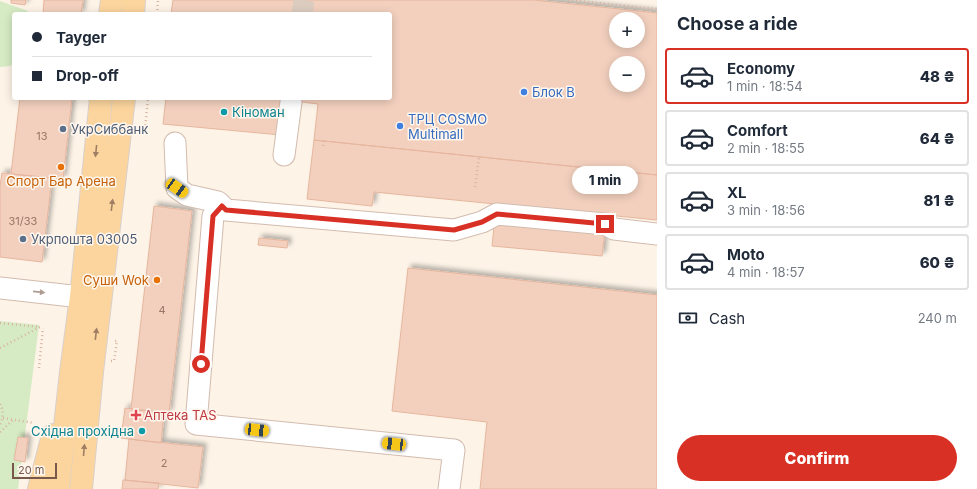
<!DOCTYPE html>
<meta charset="utf-8">
<style>
:root{--surface:#fff;--page:#f6f6f7;--text:#1f2937;--muted:#747a83;--line:#e0e1e3;--accent:#d93025}
body{margin:0;font-family:Inter,sans-serif;background:var(--page);color:var(--text);height:100vh;display:flex;flex-direction:column;font-size:15px;white-space:nowrap}
*{box-sizing:border-box;margin:0}
p{font-size:13px;color:var(--muted)}
.icon{flex:none;width:22px;height:22px;fill:none;stroke:currentColor;stroke-width:2;stroke-linecap:round;stroke-linejoin:round}
.map{position:relative;flex:1;overflow:hidden}
.details{display:flex;flex-direction:column;background:var(--surface);width:320px}
.details>*{flex:none}
.banner{position:absolute;left:12px;top:12px;width:380px;height:88px;border-radius:4px;box-shadow:0 2px 10px #0003;display:grid;align-content:center;height:88px;padding:0 20px;background:var(--surface)}
.controls{position:absolute;left:609px;top:12px;display:grid;gap:8px}
.controls a{display:grid;place-items:center;width:36px;height:36px;border-radius:50%;background:var(--surface);box-shadow:0 2px 10px #0003;font-size:20px}
.scale{position:absolute;left:12px;bottom:10px;width:45px;box-sizing:border-box;padding-left:4px;border:2px solid #78584a;border-top:0;font-size:11px;line-height:14px;white-space:nowrap;color:#78584a;-webkit-text-stroke:3px #fff7ee;paint-order:stroke}
.end{position:absolute;width:18px;height:18px;margin:-9px;border:5px solid #d93025;background:#fff;box-shadow:0 0 0 2px #fff}
.from{border-radius:50%}
.bubble{position:absolute;height:28px;border-radius:14px;background:var(--surface);box-shadow:0 2px 10px #0003;font-size:13px;font-weight:800;line-height:28px;text-align:center}
.car{position:absolute;width:12px;height:24px;margin:-12px -6px;border-radius:5px;box-shadow:0 0 3px 1px #0007;background:linear-gradient(#f5c518 24%,#345 0 40%,#f5c518 0 76%,#345 0 86%,#f5c518 0)}
.banner b{display:flex;align-items:center;gap:14px;height:38px;font-size:15px}
.banner b+b{border-top:1px solid var(--line)}
.banner i{width:10px;height:10px;background:var(--text)}
ul{padding:0;list-style:none}
li{display:flex;align-items:center;gap:12px;height:56px;margin:0 8px 6px;padding:0 12px;border:2px solid var(--line);border-radius:4px}
li div{flex:1}
li b{display:block;font-size:15px}
li em{font-style:normal;font-weight:800}
li.on{border-color:var(--accent)}
li>.icon{width:36px;height:36px;stroke-width:1.5}
h2{padding:0 20px;font-size:18px;line-height:48px}
.pay{display:flex;align-items:center;gap:10px;height:44px;padding:0 20px;font-size:15px}
.pay p{margin-inline-start:auto}
.button{display:flex;gap:8px;margin-top:auto;padding:8px 20px}
.button a{flex:1;height:46px;border-radius:24px;background:var(--accent);color:#fff;font-size:16px;font-weight:800;line-height:46px;text-align:center}
main{display:flex;flex:1;min-height:0}
.map>svg:first-child{display:block}
.green{fill:#d6ebc4}
.building{fill:#f3d0be;stroke:#e6b69e;fill-rule:evenodd;filter:url(#shadow)}
.lines{fill:none;stroke-linecap:round;stroke-linejoin:round}
.minor-tunnel{stroke:#dcccc0;stroke-width:21;stroke-dasharray:21 10;stroke-linecap:butt}
.minor-casing{stroke:#d2bcaf;stroke-width:23}
.major-casing{stroke:#d9d0cc;stroke-width:24}
.path{stroke:#d8b3a0;stroke-width:2.5;stroke-dasharray:1 3;stroke-linecap:butt}
.minor{stroke:#fff;stroke-width:21}
.major{stroke:#fcd59e;stroke-width:22}
.oneway{fill:#a07e63}
.oneway2{fill:#ae9b92}
.route{stroke:#d93025;stroke-width:5}
.shop-dot{fill:#3f7fe0;stroke:#fff7ee;stroke-width:1.5}
.culture-dot{fill:#0f9aa8;stroke:#fff7ee;stroke-width:1.5}
.service-dot{fill:#5c6f8a;stroke:#fff7ee;stroke-width:1.5}
.food-dot{fill:#e8710a;stroke:#fff7ee;stroke-width:1.5}
.health-dot{fill:#e0444e;stroke:#fff7ee;stroke-width:1.5}
.labels{text-anchor:middle;dominant-baseline:central;stroke-width:3;stroke-linejoin:round;paint-order:stroke}
.number-label{font-size:11px;fill:#977667}
.shop-label{font-size:13px;fill:#366cbe;stroke:#fff7ee;text-anchor:start}
.culture-label{font-size:13px;fill:#0d838f;stroke:#fff7ee;text-anchor:start}
.service-label{font-size:13px;fill:#4e5e75;stroke:#fff7ee;text-anchor:start}
.food-label{font-size:13px;fill:#c56008;stroke:#fff7ee}
.health-label{font-size:13px;fill:#be3a42;stroke:#fff7ee;text-anchor:start}
</style>
<main>
<div class="map">
<svg width="657" height="489" viewBox="0 0 657 489">
<defs>
<filter id="shadow"><feDropShadow dx="3.5" dy="-3.5" stdDeviation="2" flood-color="#0004"/></filter>
</defs>
<rect width="100%" height="100%" fill="#fdf3e7"/>
<!-- green -->
<path class="green" d="M0 1 28 11 27 14H14V63L10 66 0 67Z
M0 321 39 325 18 489H0Z"/>
<!-- building -->
<path class="building" d="M11 0H26L25 5 11 3Z
M44 0H83L81 14H43Z
M173 0H297L295 14H171Z
M297 0H534L657 13V175L314 140 318 104 285 100V98H390V14H295ZM616 19H638V41H616ZM616 63H638V85H616Z
M20 98H72L63 179 11 174Z
M166 98H267L285 100 281 135 163 124Z
M314 140 657 175V220L374 192 372 206 307 199Z
M2 173 52 178 42 262 0 257V186Z
M154 206 192 211 169 413 131 409Z
M495 218 605 229 602 256 492 246Z
M259 238 288 241 287 248 258 245Z
M408 268 657 295V489H480L487 422 392 411Z
M125 408 164 413 161 443 121 438Z
M18 437 28 438 25 462 14 460Z
M129 439 203 447 198 488 125 480Z
M123 480 159 483 158 489H122Z"/>
<g class="lines">
<!-- minor-tunnel -->
<path class="minor-tunnel" d="M302 14 304 0"/>
<defs>
<path id="minor" d="M175 143 177 188 187 195 218 202 226 210 454 230 482 222 497 214 605 224 614 229 657 234
M284 155 291 102
M222 206 213 216 196 424 454 450 449 489
M0 288 81 297"/>
<path id="major" d="M110 14 112 0
M133 14 134 0
M39 489 53 435
M58 489 71 372 81 297 101 98
M81 489 92 372 124 98"/>
</defs>
<!-- minor casing -->
<use href="#minor" class="minor-casing"/>
<!-- major casing -->
<use href="#major" class="major-casing"/>
<!-- path -->
<path class="path" d="M568 0 657 9
M157 14 158 0
M145 129 148 98
M323 146 324 141
M475 187 479 157
M0 323 40 327
M0 348 40 327
M111 361H114L117 341H113
M39 368 43 328
M0 404C4 411 3 417 0 425
M3 418 34 423
M0 432 13 420"/>
<!-- minor -->
<use href="#minor" class="minor"/>
<!-- major -->
<use href="#major" class="major"/>
</g>
<!-- one-way arrows -->
<defs><path id="oneway-solid" d="M-6-.8H1V-3.2L6.5 0L1 3.2V.8H-6Z"/></defs>
<g class="oneway">
<use href="#oneway-solid" transform="translate(96 151) rotate(96)"/>
<use href="#oneway-solid" transform="translate(112 205) rotate(-83)"/>
<use href="#oneway-solid" transform="translate(96 334) rotate(-83)"/>
<use href="#oneway-solid" transform="translate(84 450) rotate(-85)"/>
</g>
<use class="oneway2" href="#oneway-solid" transform="translate(39 292) rotate(6)"/>
<g class="lines">
<!-- route -->
<path class="route" d="M201 364 213 216 222 206 226 210 454 230 482 222 497 214 605 224"/>
</g>
<!-- markers -->
<g class="shop-dot">
<circle cx="524" cy="92" r="4"/>
<circle cx="400" cy="126" r="4"/>
</g>
<g class="culture-dot">
<circle cx="224" cy="112" r="4"/>
<circle cx="142" cy="431" r="4"/>
</g>
<g class="service-dot">
<circle cx="63" cy="129" r="4"/>
<circle cx="23" cy="239" r="4"/>
</g>
<g class="food-dot">
<circle cx="61" cy="167" r="4"/>
<circle cx="157" cy="280" r="4"/>
</g>
<path class="health-dot" d="M134 409h4v4h4v4h-4v4h-4v-4h-4v-4h4z"/>
<g class="labels">
<!-- number labels -->
<g class="number-label">
<text x="42" y="136">13</text>
<text x="23" y="221">31/33</text>
<text x="162" y="310">4</text>
<text x="164" y="463">2</text>
</g>
<!-- shop labels -->
<g class="shop-label">
<text x="532" y="92">Блок B</text>
<text x="408" y="119">ТРЦ COSMO<tspan x="408" dy="15">Multimall</tspan></text>
</g>
<!-- culture labels -->
<g class="culture-label">
<text x="232" y="112">Кіноман</text>
<text x="134" y="431" text-anchor="end">Східна прохідна</text>
</g>
<!-- service labels -->
<g class="service-label">
<text x="71" y="129">УкрСиббанк</text>
<text x="31" y="239">Укрпошта 03005</text>
</g>
<!-- food labels -->
<g class="food-label">
<text x="61" y="181">Спорт Бар Арена</text>
<text x="149" y="280" text-anchor="end">Суши Wok</text>
</g>
<!-- health labels -->
<g class="health-label">
<text x="144" y="415">Аптека TAS</text>
</g>
</g>
</svg>
<div class="controls">
<a>+</a>
<a>−</a>
</div>
<div class="scale">20 m</div>
<i class="end from" style="left:201px;top:364px"></i>
<i class="end" style="left:605px;top:224px"></i>
<div class="bubble" style="left:572px;top:166px;width:66px">1 min</div>
<i class="car" style="left:177px;top:188px;rotate:124deg"></i>
<i class="car" style="left:257px;top:430px;rotate:96deg"></i>
<i class="car" style="left:394px;top:444px;rotate:276deg"></i>
<div class="banner">
<b><i class="from"></i>Tayger</b>
<b><i></i>Drop-off</b>
</div>
</div>
<section class="details">
<h2>Choose a ride</h2>
<ul>
<li class="on"><svg class="icon" aria-label="car" viewBox="0 0 24 24"><path d="M5 17H2v-5l4-1 3-4h7l3 4 3 1v5h-3M9 17h6M6 11h13"/><circle cx="7" cy="17" r="2"/><circle cx="17" cy="17" r="2"/></svg><div><b>Economy</b><p>1 min · 18:54</p></div><em>48 ₴</em></li>
<li><svg class="icon" aria-label="car" viewBox="0 0 24 24"><path d="M5 17H2v-5l4-1 3-4h7l3 4 3 1v5h-3M9 17h6M6 11h13"/><circle cx="7" cy="17" r="2"/><circle cx="17" cy="17" r="2"/></svg><div><b>Comfort</b><p>2 min · 18:55</p></div><em>64 ₴</em></li>
<li><svg class="icon" aria-label="car" viewBox="0 0 24 24"><path d="M5 17H2v-5l4-1 3-4h7l3 4 3 1v5h-3M9 17h6M6 11h13"/><circle cx="7" cy="17" r="2"/><circle cx="17" cy="17" r="2"/></svg><div><b>XL</b><p>3 min · 18:56</p></div><em>81 ₴</em></li>
<li><svg class="icon" aria-label="car" viewBox="0 0 24 24"><path d="M5 17H2v-5l4-1 3-4h7l3 4 3 1v5h-3M9 17h6M6 11h13"/><circle cx="7" cy="17" r="2"/><circle cx="17" cy="17" r="2"/></svg><div><b>Moto</b><p>4 min · 18:57</p></div><em>60 ₴</em></li>
</ul>
<div class="pay"><svg class="icon" aria-label="cash" viewBox="0 0 24 24"><path d="M3 7h18v10H3z"/><circle cx="12" cy="12" r="2"/></svg>Cash<p>240 m</p></div>
<div class="button"><a>Confirm</a></div>
</section>
</main>
